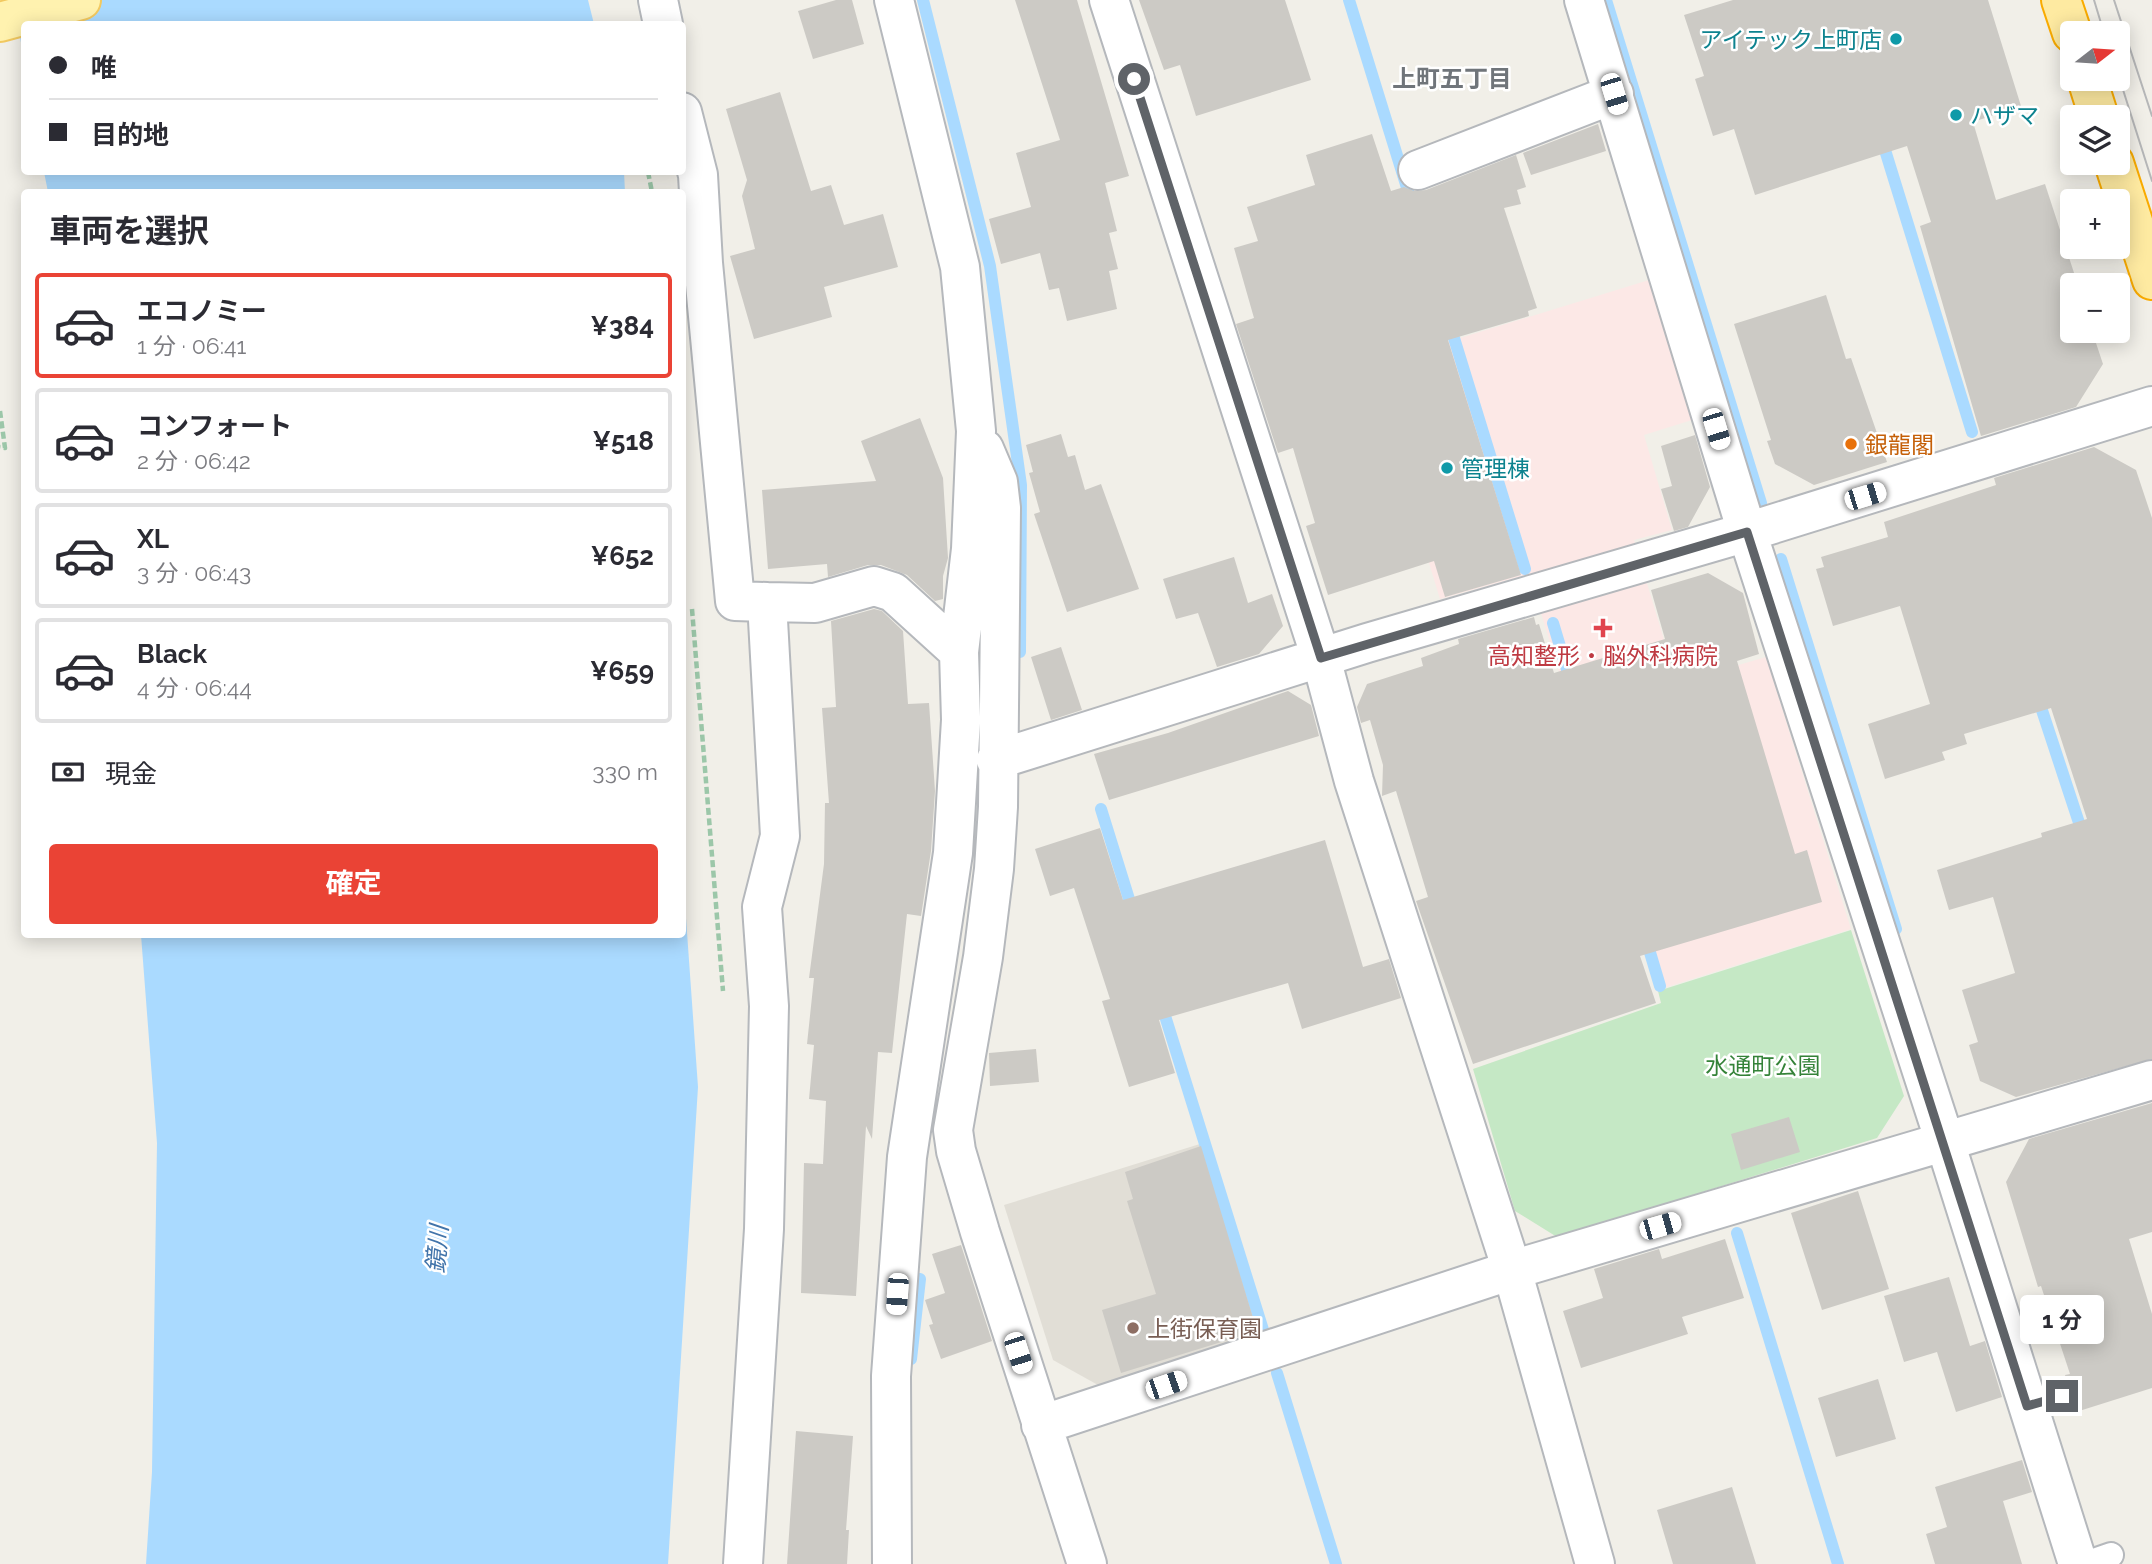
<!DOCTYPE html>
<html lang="ja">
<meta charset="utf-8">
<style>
:root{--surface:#fff;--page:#f7f7f7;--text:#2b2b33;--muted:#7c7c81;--line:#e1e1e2;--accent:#ea4335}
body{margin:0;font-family:Raleway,"Noto Sans JP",sans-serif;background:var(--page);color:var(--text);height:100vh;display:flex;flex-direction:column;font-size:26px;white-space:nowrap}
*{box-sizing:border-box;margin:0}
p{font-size:23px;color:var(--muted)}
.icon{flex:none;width:38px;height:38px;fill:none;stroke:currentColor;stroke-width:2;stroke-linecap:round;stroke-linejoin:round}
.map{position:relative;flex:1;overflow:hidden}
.drawer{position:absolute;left:21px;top:189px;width:665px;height:749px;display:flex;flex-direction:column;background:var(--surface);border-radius:7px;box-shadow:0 4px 18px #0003}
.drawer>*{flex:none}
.top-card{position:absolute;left:21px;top:21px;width:665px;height:154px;border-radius:7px;box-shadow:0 4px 18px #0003;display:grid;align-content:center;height:154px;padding:0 28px;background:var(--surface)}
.needle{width:46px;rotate:73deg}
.tools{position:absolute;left:2060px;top:21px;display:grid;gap:14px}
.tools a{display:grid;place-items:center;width:70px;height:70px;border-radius:7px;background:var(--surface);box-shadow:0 4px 18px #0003;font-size:35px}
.end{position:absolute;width:32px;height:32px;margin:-16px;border:9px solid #5f6368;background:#fff;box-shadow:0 0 0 4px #fff}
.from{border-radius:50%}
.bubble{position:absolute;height:49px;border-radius:7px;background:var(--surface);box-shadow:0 4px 18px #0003;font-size:23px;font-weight:700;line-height:49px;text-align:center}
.car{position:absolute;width:21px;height:42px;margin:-21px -10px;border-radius:9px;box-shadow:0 0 5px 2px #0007;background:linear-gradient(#fff 24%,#345 0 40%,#fff 0 76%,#345 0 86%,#fff 0)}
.top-card b{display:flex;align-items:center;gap:24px;height:66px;font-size:26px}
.top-card b+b{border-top:2px solid var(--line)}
.top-card i{width:18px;height:18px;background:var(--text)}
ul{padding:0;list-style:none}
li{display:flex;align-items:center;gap:21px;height:105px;margin:0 14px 10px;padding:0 14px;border:4px solid var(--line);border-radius:7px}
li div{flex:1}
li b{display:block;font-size:26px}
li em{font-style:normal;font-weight:700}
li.on{border-color:var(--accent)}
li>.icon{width:63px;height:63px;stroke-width:1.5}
h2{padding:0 28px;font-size:32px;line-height:84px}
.pay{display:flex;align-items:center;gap:18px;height:77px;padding:0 28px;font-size:26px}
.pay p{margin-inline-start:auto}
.action{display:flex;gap:14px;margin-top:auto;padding:14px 28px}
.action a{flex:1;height:80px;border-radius:7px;background:var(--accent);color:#fff;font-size:28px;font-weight:700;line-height:80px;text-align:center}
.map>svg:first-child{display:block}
.education{fill:#e1ded6}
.medical{fill:#fce8e6}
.green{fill:#c5e8c5}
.water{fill:#aadaff}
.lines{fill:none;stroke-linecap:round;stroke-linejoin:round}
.stream{stroke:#aadaff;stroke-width:12}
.building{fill:#cccac5}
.service-casing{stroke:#b5b8bc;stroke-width:28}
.minor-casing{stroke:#b5b8bc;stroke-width:42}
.primary-casing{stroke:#f2c960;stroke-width:42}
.trunk-casing{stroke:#f9ab00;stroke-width:42}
.path{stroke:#9cc7a9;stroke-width:4.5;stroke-dasharray:7 3.5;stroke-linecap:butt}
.service{stroke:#fff;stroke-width:24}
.minor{stroke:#fff;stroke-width:38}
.primary{stroke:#fff2af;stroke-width:38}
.trunk{stroke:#feeaa1;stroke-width:38}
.tram{stroke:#b6b7b8;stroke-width:2}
.route{stroke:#5f6368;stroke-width:9}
.culture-dot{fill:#0f9aa8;stroke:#fff;stroke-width:2.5}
.food-dot{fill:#e8710a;stroke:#fff;stroke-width:2.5}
.health-dot{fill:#e0444e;stroke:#fff;stroke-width:2.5}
.education-dot{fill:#8d6e63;stroke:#fff;stroke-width:2.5}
.labels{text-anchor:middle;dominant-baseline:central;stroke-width:5;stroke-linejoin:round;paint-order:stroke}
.culture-label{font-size:23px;fill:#0d838f;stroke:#fff;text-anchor:start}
.food-label{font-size:23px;fill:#c56008;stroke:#fff;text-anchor:start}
.health-label{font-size:23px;fill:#be3a42;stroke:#fff}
.park-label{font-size:23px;fill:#348238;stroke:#fff}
.education-label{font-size:23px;fill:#785e54;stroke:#fff;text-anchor:start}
.neighbourhood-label{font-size:24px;font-weight:bold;fill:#70757a;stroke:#fff}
.water-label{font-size:24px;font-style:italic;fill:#4174aa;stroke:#fff}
</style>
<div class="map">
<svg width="2152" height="1564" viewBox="0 0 2152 1564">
<rect width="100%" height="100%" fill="#f1efe8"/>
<!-- education -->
<path class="education" d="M1203 1143 1262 1334 1098 1385 1053 1360 1004 1205Z"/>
<!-- medical -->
<path class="medical" d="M1649 280 1692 420 1644 435 1672 530 1634 540 1677 683 1766 657 1851 929 1657 990 1529 574 1440 599 1369 366Z"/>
<!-- green -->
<path class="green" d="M1851 930 1904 1096 1877 1138 1557 1237 1515 1211 1473 1069 1661 1003 1658 991Z"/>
<!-- water -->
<path class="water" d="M14 0H588L594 24H24V61Z
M44 172H624L625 192H48Z
M683 876 698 1087 668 1564H146L152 1472 157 1143 141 935 682 934Z"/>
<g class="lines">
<!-- stream -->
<path class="stream" d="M923 0 990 266 1021 485 1020 652
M1349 0 1412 204
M1606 0 1761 503
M1881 137 1972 432
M1450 325 1525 569
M1781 559 1896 929
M1553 623 1571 683
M2037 695 2084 838
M1101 809 1133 912
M1646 939 1660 986
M1161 1003 1264 1333
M1737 1233 1838 1564
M911 1359 920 1279
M1277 1373 1336 1564"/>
</g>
<!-- building -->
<path class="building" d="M836 0H852L864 44 813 59 798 11Z
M1015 0H1077L1129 176 1105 183 1117 231 1109 233 1118 269 1109 271 1117 309 1067 321 1059 288 1049 290 1040 253 1001 264 989 219 1031 207 1016 153 1060 140Z
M1139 0H1285L1311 80 1196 116 1180 65 1164 70Z
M1733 0H1988L2021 106 1973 122 1996 200 2045 184 2078 285H2072V331H2092L2103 364 2076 407 1981 436 1920 226 1931 222 1907 146 1755 195 1734 129 1713 136 1695 79 1704 76 1684 15Z
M780 92 811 191 831 185 844 225 883 214 898 267 824 287 832 317 754 339 730 256 755 249 742 196 747 180 726 109Z
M1598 124 1606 151 1531 175 1523 153Z
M1372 134 1391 191 1404 187 1414 191 1426 190 1516 155 1526 187 1517 190 1521 204 1504 208 1537 308 1528 311 1529 316 1448 340 1521 575 1445 597 1434 561 1328 595 1306 526 1315 523 1293 448 1278 453 1236 324 1254 318 1234 248 1258 241 1247 207 1315 185 1306 155Z
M1826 295 1846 359 1851 358 1887 462 1814 485 1775 464 1767 441 1771 440 1734 324Z
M920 418 943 478 948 558 943 576V599L935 601 907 575 881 565H868L828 577 827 564 768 569 762 490 876 481 861 441Z
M1061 434 1068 457 1075 455 1085 490 1101 484 1139 589 1067 612 1034 514 1040 512 1029 473 1033 472 1026 445Z
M1695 435 1710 487 1688 527 1674 531 1661 489 1672 486 1661 446Z
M2094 447 2136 470 2152 518V1059L2016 1097 1980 1081 1969 1045 1978 1042 1962 990 2015 973 1993 897 1949 910 1937 870 2042 837 2041 833 2087 819 2051 708 1964 734 1967 744 1942 752 1945 760 1885 779 1868 724 1930 704 1900 606 1833 626 1816 569 1824 567 1821 557 1888 537 1884 522 1996 485 1994 478Z
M1234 557 1248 603 1272 594 1283 626 1259 654 1217 667 1198 613 1176 619 1163 579Z
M1708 573 1743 593 1759 654 1737 661 1795 854 1807 850 1822 902 1640 956 1656 1003 1473 1064 1416 901 1428 897 1396 791 1382 796 1383 765 1370 720 1361 723 1357 707 1367 684 1423 666 1421 658 1459 644 1458 639 1534 617 1536 625 1539 624 1554 673 1665 639 1651 590Z
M874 609 882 611 903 631 908 704 929 703 935 791 931 851 921 916 907 914 892 1053 878 1052 872 1139 866 1126 856 1296 801 1293 804 1163 823 1164 826 1101 809 1099 814 1045 807 1044 814 978H809L824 864 825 803H829L822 708 836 707 831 621Z
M1061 647 1082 710 1051 720 1031 657Z
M1288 691 1311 705 1319 736 1109 800 1094 754 1168 733Z
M1100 828 1123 900 1325 840 1363 967 1389 959 1401 998 1302 1029 1288 983 1159 1020 1175 1073 1129 1087 1102 1001 1110 999 1074 888 1050 896 1035 849Z
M1036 1049 1039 1082 990 1086 989 1053Z
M2152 1103V1232L2129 1239 2152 1314V1388L2076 1412V1391L2067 1382 2065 1375 2070 1374 2041 1286 2038 1287 2006 1182 2029 1139Z
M1789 1117 1800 1152 1741 1170 1731 1134Z
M1201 1146 1257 1331 1121 1373 1102 1310 1156 1294 1127 1201 1133 1199 1125 1172Z
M1858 1191 1889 1289 1822 1310 1791 1213Z
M1725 1239 1744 1298 1682 1317 1688 1334 1581 1368 1563 1311 1603 1298 1594 1269 1659 1249 1662 1259Z
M961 1245 992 1341 941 1359 929 1325 933 1324 925 1300 945 1293 932 1254Z
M1949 1277 1970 1346 1985 1341 2002 1397 1956 1412 1937 1352 1904 1362 1884 1296Z
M1878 1379 1896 1439 1836 1457 1818 1398Z
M796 1431 853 1436 846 1530H849L847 1564H787Z
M2022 1460 2032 1492 2003 1501 2022 1564H1935L1926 1534 1947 1527 1935 1487Z
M1732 1487 1756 1564H1673L1657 1510Z"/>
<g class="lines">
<defs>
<path id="service" d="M2027 1406 2062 1396
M2085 1564 2111 1555"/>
<path id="minor" d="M658 0 663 24
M1109 0 1321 658 1354 781 1512 1270 1595 1564
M1584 0 1747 532 1945 1142 2078 1564
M682 112 698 175 703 263 735 601 767 602 780 836 762 907 769 1006 764 1229 743 1564
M1418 170 1614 94
M984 449 998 482 1001 508 998 807 994 869 983 957 953 1130 956 1151 980 1232 1087 1564
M767 602 815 603 874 586 893 592 959 652
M996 760 1367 643 1747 532 2152 406
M1041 1425 1512 1270 2152 1080
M892 1564 891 1376 907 1157 953 853 961 720 959 652 971 549 976 431 960 267 894 0"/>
<path id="primary" d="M0 22 81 0"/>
<path id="trunk" d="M2061 0 2072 33
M2087 79 2099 117
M2114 163 2152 280"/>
</defs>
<!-- service casing -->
<use href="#service" class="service-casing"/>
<!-- minor casing -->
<use href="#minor" class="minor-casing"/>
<!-- primary casing -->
<use href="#primary" class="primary-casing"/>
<!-- trunk casing -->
<use href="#trunk" class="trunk-casing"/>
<!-- path -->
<path class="path" d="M648 172 652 192
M0 411 5 448 0 447
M692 609 723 991"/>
<!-- service -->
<use href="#service" class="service"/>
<!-- minor -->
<use href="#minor" class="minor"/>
<!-- primary -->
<use href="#primary" class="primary"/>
<!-- trunk -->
<use href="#trunk" class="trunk"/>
<!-- tram -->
<path class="tram" d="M2094 0 2104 33
M2114 0 2152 116
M2118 74 2152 181"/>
</g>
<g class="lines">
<!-- route -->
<path class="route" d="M1134 79 1321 658 1747 532 2027 1406 2062 1396"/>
</g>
<!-- markers -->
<g class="culture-dot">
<circle cx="1896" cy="39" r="7"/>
<circle cx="1956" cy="115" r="7"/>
<circle cx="1447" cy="468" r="7"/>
</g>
<circle class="food-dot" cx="1851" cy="444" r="7"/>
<path class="health-dot" d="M1599.5 617.5h7v7h7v7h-7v7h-7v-7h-7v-7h7z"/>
<circle class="education-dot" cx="1133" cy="1328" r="7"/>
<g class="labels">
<!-- culture labels -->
<g class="culture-label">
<text x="1882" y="39" text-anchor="end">アイテック上町店</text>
<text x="1970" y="115">ハザマ</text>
<text x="1461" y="468">管理棟</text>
</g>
<!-- food labels -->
<g class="food-label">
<text x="1865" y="444">銀龍閣</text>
</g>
<!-- health labels -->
<g class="health-label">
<text x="1603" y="655">高知整形・脳外科病院</text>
</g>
<!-- park labels -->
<g class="park-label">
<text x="1763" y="1065">水通町公園</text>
</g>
<!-- education labels -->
<g class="education-label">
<text x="1147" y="1328">上街保育園</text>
</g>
<!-- neighbourhood labels -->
<g class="neighbourhood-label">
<text x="1452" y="78">上町五丁目</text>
</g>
<!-- water labels -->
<g class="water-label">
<text transform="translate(437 1249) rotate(-85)">鏡川</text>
</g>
</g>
</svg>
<div class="tools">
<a><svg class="needle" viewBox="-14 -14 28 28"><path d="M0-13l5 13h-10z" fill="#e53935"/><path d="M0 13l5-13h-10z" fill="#7c7c81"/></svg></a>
<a><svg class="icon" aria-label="layers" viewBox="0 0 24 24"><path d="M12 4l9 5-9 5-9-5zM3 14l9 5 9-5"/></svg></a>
<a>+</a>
<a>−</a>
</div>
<i class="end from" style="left:1134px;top:79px"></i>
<i class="end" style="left:2062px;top:1396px"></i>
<div class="bubble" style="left:2020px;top:1295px;width:84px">1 分</div>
<i class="car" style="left:1614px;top:94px;rotate:163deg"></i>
<i class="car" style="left:1716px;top:429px;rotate:163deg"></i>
<i class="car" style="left:1865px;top:496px;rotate:73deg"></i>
<i class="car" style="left:1660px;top:1226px;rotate:74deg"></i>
<i class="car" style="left:897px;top:1294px;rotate:184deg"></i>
<i class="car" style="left:1018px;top:1353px;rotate:162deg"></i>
<i class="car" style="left:1166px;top:1385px;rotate:71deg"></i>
<div class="top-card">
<b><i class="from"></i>唯</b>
<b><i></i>目的地</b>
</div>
<section class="drawer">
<h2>車両を選択</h2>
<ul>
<li class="on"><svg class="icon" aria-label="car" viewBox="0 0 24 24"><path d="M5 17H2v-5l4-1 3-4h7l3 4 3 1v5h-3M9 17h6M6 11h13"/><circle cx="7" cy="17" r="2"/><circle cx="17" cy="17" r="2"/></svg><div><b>エコノミー</b><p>1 分 · 06:41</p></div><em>¥384</em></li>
<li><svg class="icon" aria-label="car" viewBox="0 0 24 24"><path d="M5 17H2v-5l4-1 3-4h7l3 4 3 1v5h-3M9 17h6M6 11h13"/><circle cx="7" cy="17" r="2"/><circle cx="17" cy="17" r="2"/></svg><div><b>コンフォート</b><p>2 分 · 06:42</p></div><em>¥518</em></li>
<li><svg class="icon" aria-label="car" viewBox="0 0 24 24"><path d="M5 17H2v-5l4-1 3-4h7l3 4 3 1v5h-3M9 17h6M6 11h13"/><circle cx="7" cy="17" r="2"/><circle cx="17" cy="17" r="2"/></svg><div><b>XL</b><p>3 分 · 06:43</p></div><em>¥652</em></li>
<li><svg class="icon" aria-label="car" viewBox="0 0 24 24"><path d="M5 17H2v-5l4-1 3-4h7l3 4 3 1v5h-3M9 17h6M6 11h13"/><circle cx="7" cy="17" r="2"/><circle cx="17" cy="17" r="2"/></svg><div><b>Black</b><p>4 分 · 06:44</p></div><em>¥659</em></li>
</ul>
<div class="pay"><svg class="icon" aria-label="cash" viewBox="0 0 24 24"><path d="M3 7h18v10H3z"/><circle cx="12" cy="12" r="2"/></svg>現金<p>330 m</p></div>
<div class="action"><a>確定</a></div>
</section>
</div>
